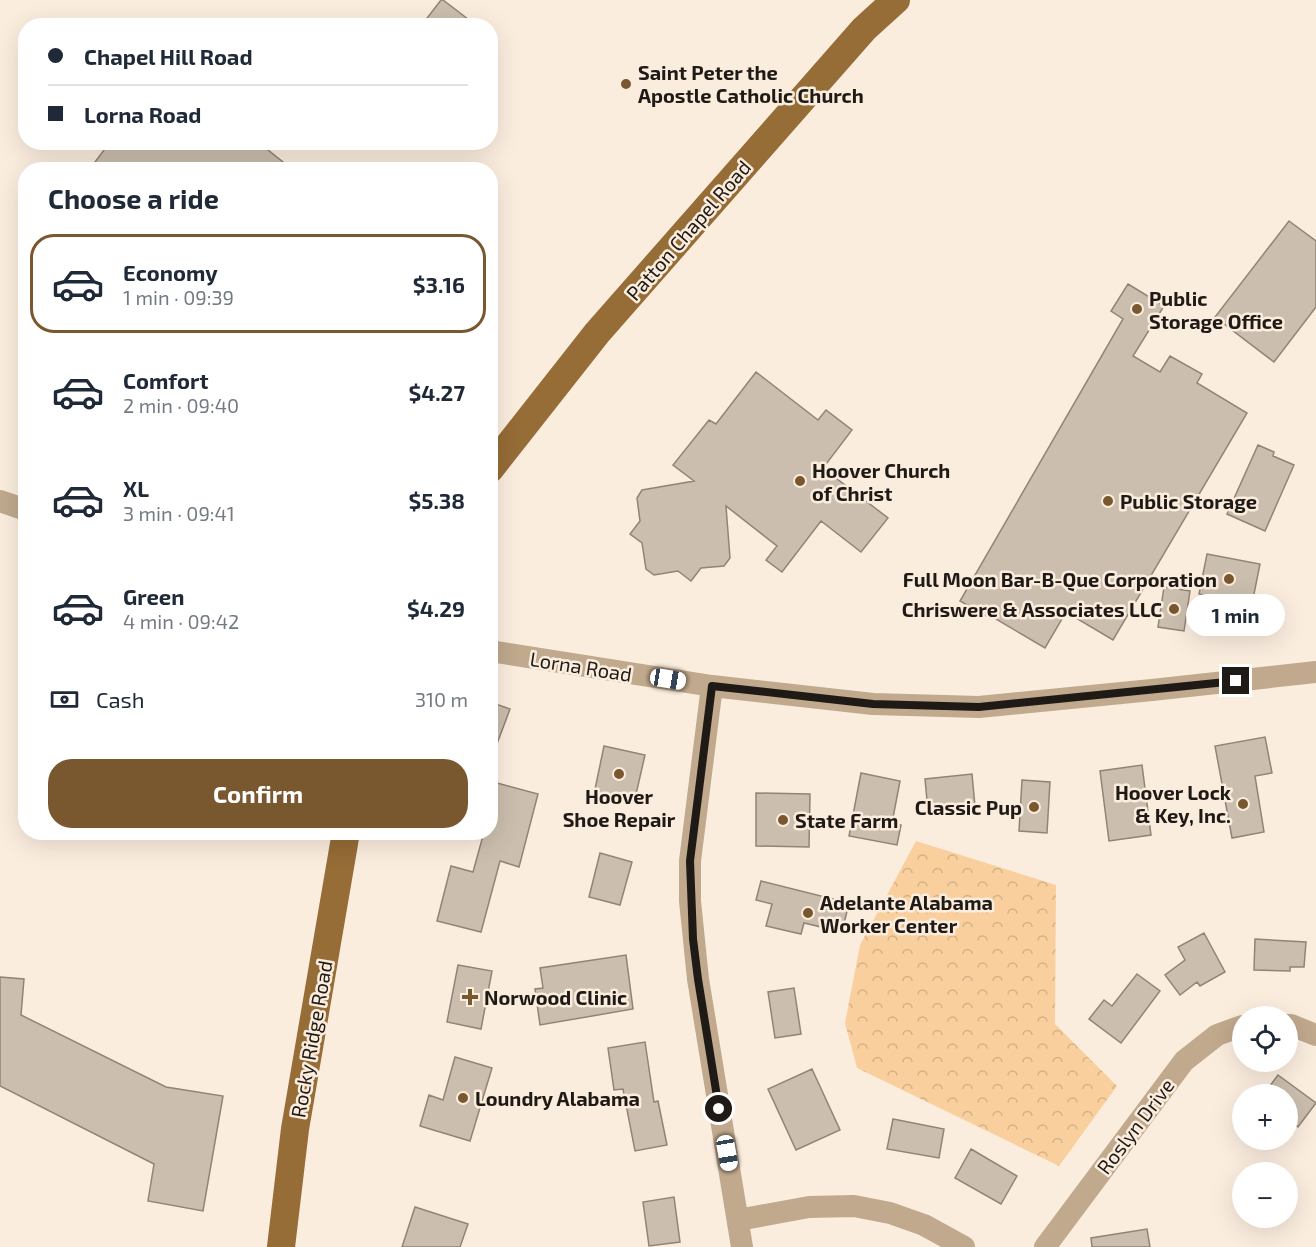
<!DOCTYPE html>
<meta charset="utf-8">
<style>
:root{--surface:#fff;--page:#f2f2f3;--text:#1f2937;--muted:#747a83;--line:#e0e1e3;--accent:#7a582f}
body{margin:0;font-family:"Exo 2",sans-serif;background:var(--page);color:var(--text);height:100vh;display:flex;flex-direction:column;font-size:22px;white-space:nowrap}
*{box-sizing:border-box;margin:0}
p{font-size:20px;color:var(--muted)}
.icon{flex:none;width:33px;height:33px;fill:none;stroke:currentColor;stroke-width:2;stroke-linecap:round;stroke-linejoin:round}
.map{position:relative;flex:1;overflow:hidden}
.sheet{position:absolute;left:18px;top:162px;width:480px;height:678px;display:flex;flex-direction:column;background:var(--surface);border-radius:24px;box-shadow:0 6px 24px #0002}
.sheet>*{flex:none}
.top-card{position:absolute;left:18px;top:18px;width:480px;height:132px;border-radius:24px;box-shadow:0 6px 24px #0002;display:grid;align-content:center;height:132px;padding:0 30px;background:var(--surface)}
.tools{position:absolute;left:1232px;top:1006px;display:grid;gap:12px}
.tools a{display:grid;place-items:center;width:66px;height:66px;border-radius:50%;background:var(--surface);box-shadow:0 6px 24px #0002;font-size:30px}
.end{position:absolute;width:27px;height:27px;margin:-14px;border:8px solid #1f1a15;background:#fff;box-shadow:0 0 0 3px #fff}
.from{border-radius:50%}
.bubble{position:absolute;height:42px;border-radius:21px;background:var(--surface);box-shadow:0 6px 24px #0002;font-size:20px;font-weight:700;line-height:42px;text-align:center}
.car{position:absolute;width:18px;height:36px;margin:-18px -9px;border-radius:8px;box-shadow:0 0 4px 2px #0007;background:linear-gradient(#fff 24%,#345 0 40%,#fff 0 76%,#345 0 86%,#fff 0)}
.top-card b{display:flex;align-items:center;gap:21px;height:57px;font-size:22px}
.top-card b+b{border-top:2px solid var(--line)}
.top-card i{width:15px;height:15px;background:var(--text)}
ul{padding:0;list-style:none}
li{display:flex;align-items:center;gap:18px;height:99px;margin:0 12px 9px;padding:0 18px;border:3px solid transparent;border-radius:24px}
li div{flex:1}
li b{display:block;font-size:22px}
li em{font-style:normal;font-weight:700}
li.active{border-color:var(--accent)}
li>.icon{width:54px;height:54px;stroke-width:1.5}
h2{padding:0 30px;font-size:27px;line-height:72px}
.pay{display:flex;align-items:center;gap:15px;height:66px;padding:0 30px;font-size:22px}
.pay p{margin-inline-start:auto}
.action{display:flex;gap:12px;margin-top:auto;padding:12px 30px}
.action a{flex:1;height:69px;border-radius:24px;background:var(--accent);color:#fff;font-size:24px;font-weight:700;line-height:69px;text-align:center}
.map>svg:first-child{display:block}
.forest{fill:url(#forest-crowns)}
.building{fill:#cbbeae;stroke:#908476;stroke-width:1.5}
.lines{fill:none;stroke-linecap:round;stroke-linejoin:round}
.minor{stroke:#c0a98d;stroke-width:22}
.major{stroke:#966c37;stroke-width:28}
.route{stroke:#1f1a15;stroke-width:8}
.poi-dot{fill:#7a582f;stroke:#fbedde;stroke-width:2}
.labels{text-anchor:middle;dominant-baseline:central;stroke-width:5;stroke-linejoin:round;paint-order:stroke}
.poi-label{font-size:20px;font-weight:bold;fill:#1f1a15;stroke:#fbedde;text-anchor:start}
.street-label{font-size:20px;fill:#1f1a15;stroke:#fbedde}
</style>
<div class="map">
<svg width="1316" height="1247" viewBox="0 0 1316 1247">
<defs>
<pattern id="forest-crowns" width="20" height="18" patternUnits="userSpaceOnUse" patternTransform="scale(1.5)"><rect width="20" height="18" fill="#f9cf9e"/><path d="M2 6a3 3 0 1 1 6 0M12 15a3 3 0 1 1 6 0" fill="none" stroke="#d5b187"/></pattern>
</defs>
<rect width="100%" height="100%" fill="#fbedde"/>
<!-- forest -->
<path class="forest" d="M916 841 1056 885 1055 1024 1117 1086 1059 1166 857 1068 845 1023 860 945Z"/>
<!-- building -->
<path class="building" d="M441 0H443L477 26H421Z
M110 142H258L293 170H89Z
M1289 221 1316 241V307L1274 362 1215 317Z
M1128 284 1164 306 1133 356 1160 372 1170 356 1202 374 1197 383 1247 413 1113 640 1066 612 1045 648 991 616 990 618 960 601 1123 319 1111 311Z
M756 372 818 420 826 410 852 430 823 468 888 518 861 552 821 521 782 572 766 560 777 546 726 506 730 558 724 566 701 568 691 581 678 571 654 575 646 569 642 543 630 534 640 521 637 498 642 490 694 481 673 465 709 420 716 424Z
M1258 445 1274 452 1273 456 1294 465 1265 531 1227 514Z
M1207 554 1260 564 1252 604 1199 594Z
M1164 587 1190 591 1184 631 1158 627Z
M490 702 510 709 492 757H490Z
M1265 737 1272 773 1255 776 1264 832 1232 838 1215 746Z
M604 746 645 755 634 803 594 794Z
M1142 765 1151 835 1109 841 1100 771Z
M861 773 900 781 892 823 901 825 897 845 849 836Z
M972 774 975 806 928 811 925 779Z
M1022 780 1050 782 1047 833 1019 831Z
M497 783 538 794 519 867 500 861 481 932 437 921 451 866 473 872 484 832H490V807Z
M756 793 810 794 809 847 756 846Z
M600 853 632 862 620 905 589 897Z
M761 881 849 903 842 932 804 923 801 934 766 926 772 904 756 900Z
M1204 933 1225 972 1200 986 1197 982 1180 995 1165 975 1185 960 1178 947Z
M1255 939 1306 942 1304 967H1290V971L1254 970Z
M626 955 633 1009 540 1025 535 989 543 988 540 968Z
M458 965 492 971 481 1029 447 1022Z
M1137 974 1160 991 1121 1043 1089 1019 1104 1000 1112 1006Z
M0 977 24 979 21 1015 166 1087 223 1096 203 1211 148 1201 154 1164 0 1086Z
M794 988 801 1034 775 1038 768 992Z
M645 1042 654 1102 658 1101 667 1145 635 1151 623 1089 614 1090 608 1048Z
M455 1057 492 1068 470 1141 420 1126 429 1095 443 1100Z
M812 1069 840 1130 796 1150 768 1089Z
M1278 1075 1316 1103 1298 1127 1287 1118V1095H1263Z
M893 1119 944 1129 939 1158 887 1149Z
M971 1149 1017 1176 1001 1204 955 1178Z
M674 1197 680 1242 649 1246 643 1202Z
M415 1207 468 1224 460 1247H402Z
M1147 1229 1150 1247H1092L1091 1238Z"/>
<g class="lines">
<!-- minor -->
<path class="minor" d="M0 501 26 510
M490 651 712 686 873 704 979 707 1152 690 1316 672
M712 686 690 861V901L698 979 742 1247
M1287 1025H1291L1316 1035
M738 1220 809 1207 854 1206 890 1213 924 1225 964 1247
M1045 1247 1184 1061 1217 1035 1242 1026"/>
<!-- major -->
<path class="major" d="M490 469 597 333 864 29 896 0
M281 1247 295 1129 346 832"/>
</g>
<g class="lines">
<!-- route -->
<path class="route" d="M719 1109 698 979 693 939 690 861 712 686 873 704 979 707 1236 681"/>
</g>
<!-- markers -->
<g class="poi-dot">
<circle cx="626" cy="84" r="6"/>
<circle cx="1137" cy="309" r="6"/>
<circle cx="800" cy="481" r="6"/>
<circle cx="1108" cy="501" r="6"/>
<circle cx="1229" cy="579" r="6"/>
<circle cx="1174" cy="609" r="6"/>
<circle cx="619" cy="774" r="6"/>
<circle cx="1243" cy="804" r="6"/>
<circle cx="1034" cy="807" r="6"/>
<circle cx="783" cy="820" r="6"/>
<circle cx="808" cy="913" r="6"/>
<path d="M467 988h6v6h6v6h-6v6h-6v-6h-6v-6h6z"/>
<circle cx="463" cy="1098" r="6"/>
</g>
<g class="labels">
<!-- poi labels -->
<g class="poi-label">
<text x="638" y="72">Saint Peter the<tspan x="638" dy="23">Apostle Catholic Church</tspan></text>
<text x="1149" y="298">Public<tspan x="1149" dy="23">Storage Office</tspan></text>
<text x="812" y="470">Hoover Church<tspan x="812" dy="23">of Christ</tspan></text>
<text x="1120" y="501">Public Storage</text>
<text x="1217" y="579" text-anchor="end">Full Moon Bar-B-Que Corporation</text>
<text x="1162" y="609" text-anchor="end">Chriswere &amp; Associates LLC</text>
<text x="1231" y="792" text-anchor="end">Hoover Lock<tspan x="1231" dy="23">&amp; Key, Inc.</tspan></text>
<text x="619" y="796" text-anchor="middle">Hoover<tspan x="619" dy="23">Shoe Repair</tspan></text>
<text x="1022" y="807" text-anchor="end">Classic Pup</text>
<text x="795" y="820">State Farm</text>
<text x="820" y="902">Adelante Alabama<tspan x="820" dy="23">Worker Center</tspan></text>
<text x="484" y="997">Norwood Clinic</text>
<text x="475" y="1098">Loundry Alabama</text>
</g>
<!-- street labels -->
<g class="street-label">
<text transform="translate(688 230) rotate(-49)">Patton Chapel Road</text>
<text transform="translate(581 666) rotate(9)">Lorna Road</text>
<text transform="translate(311 1039) rotate(-80)">Rocky Ridge Road</text>
<text transform="translate(1135 1126) rotate(-53)">Roslyn Drive</text>
</g>
</g>
</svg>
<div class="tools">
<a><svg class="icon" aria-label="locate" viewBox="0 0 24 24"><circle cx="12" cy="12" r="6"/><path d="M12 2v4M12 18v4M2 12h4M18 12h4"/></svg></a>
<a>+</a>
<a>−</a>
</div>
<i class="end from" style="left:719px;top:1109px"></i>
<i class="end" style="left:1236px;top:681px"></i>
<div class="bubble" style="left:1186px;top:594px;width:99px">1 min</div>
<i class="car" style="left:668px;top:679px;rotate:99deg"></i>
<i class="car" style="left:727px;top:1153px;rotate:170deg"></i>
<div class="top-card">
<b><i class="from"></i>Chapel Hill Road</b>
<b><i></i>Lorna Road</b>
</div>
<section class="sheet">
<h2>Choose a ride</h2>
<ul>
<li class="active"><svg class="icon" aria-label="car" viewBox="0 0 24 24"><path d="M5 17H2v-5l4-1 3-4h7l3 4 3 1v5h-3M9 17h6M6 11h13"/><circle cx="7" cy="17" r="2"/><circle cx="17" cy="17" r="2"/></svg><div><b>Economy</b><p>1 min · 09:39</p></div><em>$3.16</em></li>
<li><svg class="icon" aria-label="car" viewBox="0 0 24 24"><path d="M5 17H2v-5l4-1 3-4h7l3 4 3 1v5h-3M9 17h6M6 11h13"/><circle cx="7" cy="17" r="2"/><circle cx="17" cy="17" r="2"/></svg><div><b>Comfort</b><p>2 min · 09:40</p></div><em>$4.27</em></li>
<li><svg class="icon" aria-label="car" viewBox="0 0 24 24"><path d="M5 17H2v-5l4-1 3-4h7l3 4 3 1v5h-3M9 17h6M6 11h13"/><circle cx="7" cy="17" r="2"/><circle cx="17" cy="17" r="2"/></svg><div><b>XL</b><p>3 min · 09:41</p></div><em>$5.38</em></li>
<li><svg class="icon" aria-label="car" viewBox="0 0 24 24"><path d="M5 17H2v-5l4-1 3-4h7l3 4 3 1v5h-3M9 17h6M6 11h13"/><circle cx="7" cy="17" r="2"/><circle cx="17" cy="17" r="2"/></svg><div><b>Green</b><p>4 min · 09:42</p></div><em>$4.29</em></li>
</ul>
<div class="pay"><svg class="icon" aria-label="cash" viewBox="0 0 24 24"><path d="M3 7h18v10H3z"/><circle cx="12" cy="12" r="2"/></svg>Cash<p>310 m</p></div>
<div class="action"><a>Confirm</a></div>
</section>
</div>
